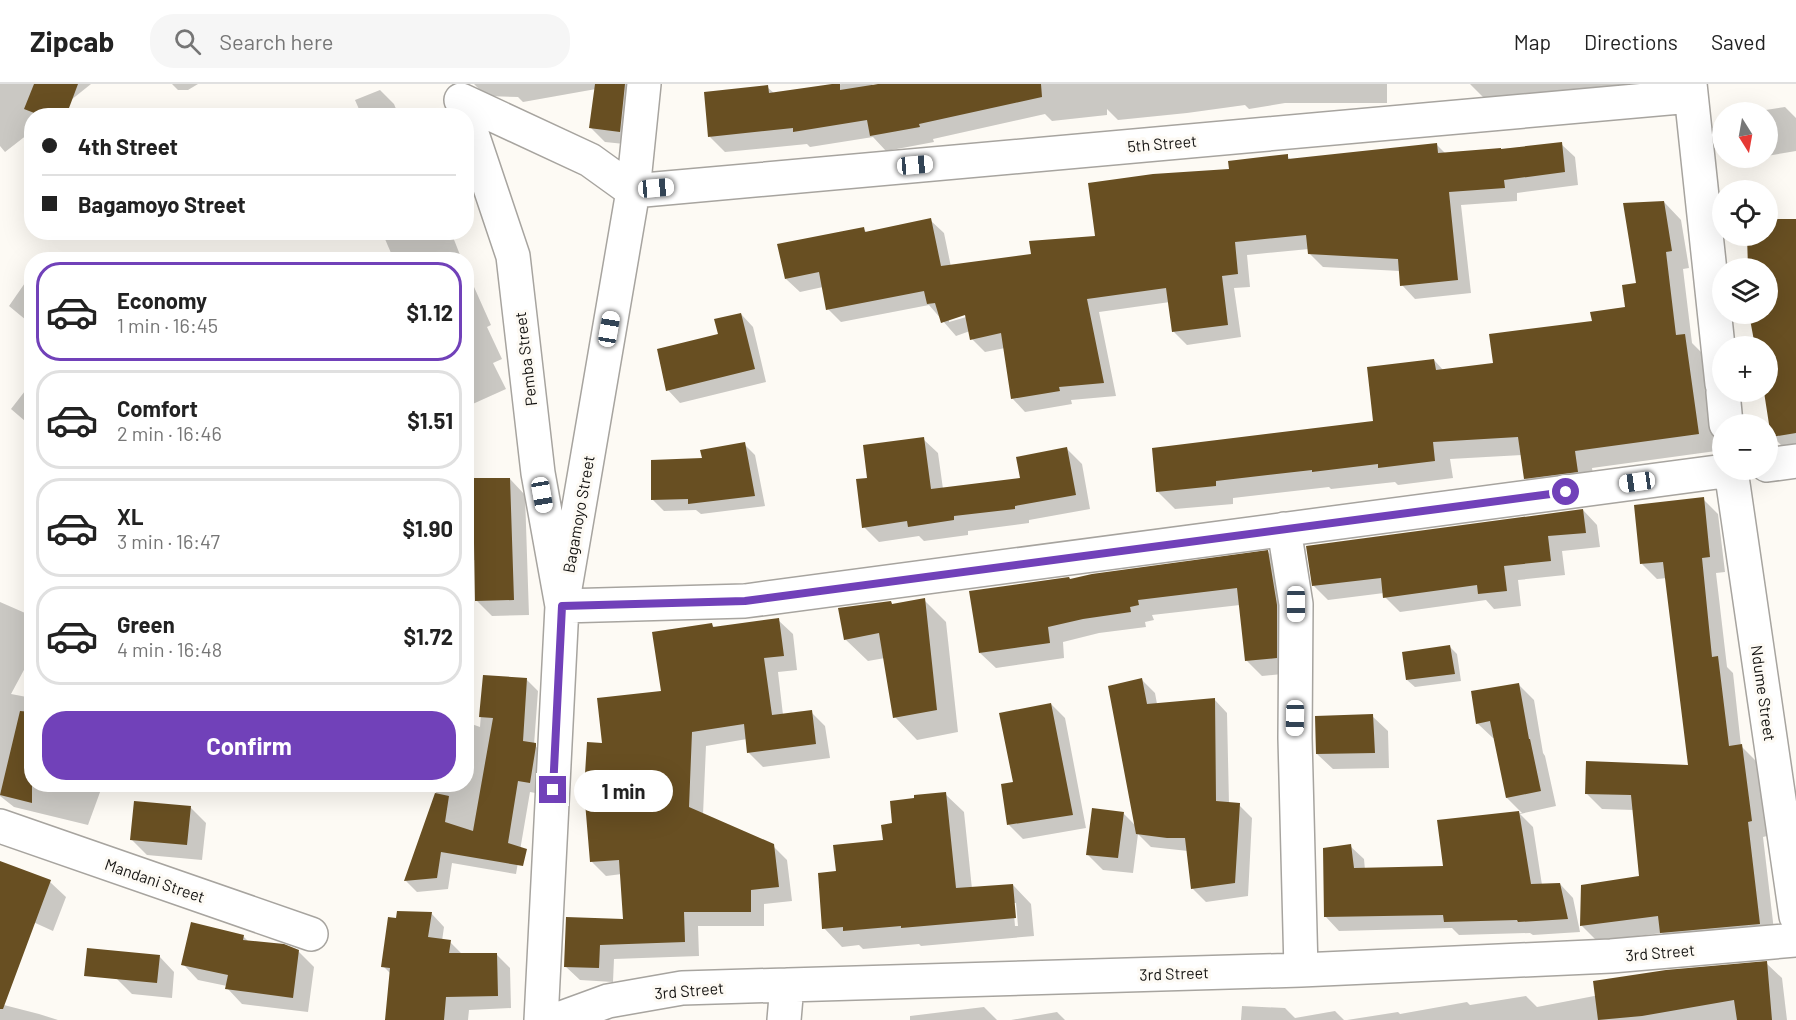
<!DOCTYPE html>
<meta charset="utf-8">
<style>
:root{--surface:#fff;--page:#f6f6f6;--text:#222;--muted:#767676;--line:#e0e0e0;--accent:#7141b9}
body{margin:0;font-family:Barlow,sans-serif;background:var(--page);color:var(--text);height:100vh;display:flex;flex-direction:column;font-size:22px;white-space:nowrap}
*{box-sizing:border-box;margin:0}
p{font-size:20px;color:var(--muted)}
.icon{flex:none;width:33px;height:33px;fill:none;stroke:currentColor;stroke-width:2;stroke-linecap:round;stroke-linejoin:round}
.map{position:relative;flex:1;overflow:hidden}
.details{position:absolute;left:24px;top:168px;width:450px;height:540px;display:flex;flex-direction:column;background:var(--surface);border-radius:24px;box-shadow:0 6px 24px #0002}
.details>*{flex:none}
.guide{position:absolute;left:24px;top:24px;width:450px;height:132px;border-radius:24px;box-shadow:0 6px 24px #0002;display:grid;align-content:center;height:132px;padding:0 18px;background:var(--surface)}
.needle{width:39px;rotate:169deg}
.controls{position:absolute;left:1712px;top:18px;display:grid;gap:12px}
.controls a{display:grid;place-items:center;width:66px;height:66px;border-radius:50%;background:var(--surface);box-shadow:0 6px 24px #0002;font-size:30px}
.end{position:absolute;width:27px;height:27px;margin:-14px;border:8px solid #7141b9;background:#fff;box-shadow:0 0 0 3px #fff}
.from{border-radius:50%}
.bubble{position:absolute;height:42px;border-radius:21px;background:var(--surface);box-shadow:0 6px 24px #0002;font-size:20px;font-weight:700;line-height:42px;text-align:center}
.car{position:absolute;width:18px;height:36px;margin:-18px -9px;border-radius:8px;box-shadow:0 0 4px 2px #0007;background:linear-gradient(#fff 24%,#345 0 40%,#fff 0 76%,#345 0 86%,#fff 0)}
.guide b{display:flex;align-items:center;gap:21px;height:57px;font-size:22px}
.guide b+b{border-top:2px solid var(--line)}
.guide i{width:15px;height:15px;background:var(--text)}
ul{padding:10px 0 0;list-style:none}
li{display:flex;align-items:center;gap:18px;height:99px;margin:0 12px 9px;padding:0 6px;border:3px solid var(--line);border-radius:24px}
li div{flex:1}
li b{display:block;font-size:22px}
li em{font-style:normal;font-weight:700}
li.active{border-color:var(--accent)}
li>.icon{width:54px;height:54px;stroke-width:1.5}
.action{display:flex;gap:12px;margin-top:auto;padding:12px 18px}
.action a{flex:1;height:69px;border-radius:24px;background:var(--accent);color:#fff;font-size:24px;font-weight:700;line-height:69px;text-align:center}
header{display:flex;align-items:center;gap:36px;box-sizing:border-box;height:84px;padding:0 30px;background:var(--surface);border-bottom:2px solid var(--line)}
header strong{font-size:28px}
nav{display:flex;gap:33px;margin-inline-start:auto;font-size:21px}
.search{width:420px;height:54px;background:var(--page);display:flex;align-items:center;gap:15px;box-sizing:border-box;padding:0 21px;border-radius:24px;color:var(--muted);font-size:22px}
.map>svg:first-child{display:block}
.shadow{fill:#0003;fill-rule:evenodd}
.building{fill:#684f22}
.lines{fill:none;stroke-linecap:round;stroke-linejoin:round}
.minor-casing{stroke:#a7a49f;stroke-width:36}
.minor{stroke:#fff;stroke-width:33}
.route{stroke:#7141b9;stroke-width:8}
.labels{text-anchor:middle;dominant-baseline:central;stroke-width:6;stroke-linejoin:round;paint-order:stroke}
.street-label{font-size:16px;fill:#151412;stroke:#fdfaf4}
</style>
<header>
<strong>Zipcab</strong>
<div class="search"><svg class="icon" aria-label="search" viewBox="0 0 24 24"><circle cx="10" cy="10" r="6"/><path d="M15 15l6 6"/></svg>Search here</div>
<nav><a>Map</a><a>Directions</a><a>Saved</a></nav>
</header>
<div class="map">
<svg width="1796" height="936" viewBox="0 0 1796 936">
<rect width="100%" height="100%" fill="#fdfaf4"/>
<!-- shadow -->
<path class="shadow" d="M0 0H91L51 32H32V47L5 68 0 62Z
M172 0H198L188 6H178Z
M474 0H634V61L605 58 591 44 596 5 523 18 518 13 486 12Z
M842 0H872L874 2 888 0H1387V19H1285L1249 25 1245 21 1187 29 1118 36 1107 25V31L1052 37 1045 30 933 55 934 58 886 67 873 53 810 63 807 60 725 68 710 53 767 3 775 10Z
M1470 0H1660L1485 15Z
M380 6 394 20 399 32H362L355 16Z
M1785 23 1796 34V67L1767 72V28H1753Z
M1436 60 1446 70 1561 60 1575 73 1578 101 1517 109V117L1461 121 1471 209 1415 215 1402 201 1400 187 1323 183 1309 169V165L1247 171 1250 203 1234 204 1241 253 1187 261 1174 248 1170 218 1099 228 1116 312 1071 316 1072 320 1025 328 1012 314 1005 264 985 268 972 255 970 247 956 252 929 221 841 238 828 225 823 203 800 208 786 195 863 144 867 149 930 136 944 149 951 183 1032 172 1096 153 1231 86 1287 72 1291 76ZM972 228 973 231 949 238V235Z
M1664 118 1681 136 1689 184 1683 185 1692 259 1703 270 1716 367 1592 384 1595 405 1543 412 1525 394 1522 371 1450 375 1453 394 1398 401 1395 398 1331 405 1329 403 1233 414V420L1175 425 1157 407 1375 338 1434 276 1444 287 1495 280 1627 224 1638 201Z
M1796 136V366L1787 367 1772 352 1765 308H1767V262H1756L1751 230H1767V184H1749V152H1767V137Z
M382 148H451L462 176H394Z
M466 185 491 241 487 243 502 275 493 279 506 305 466 323Z
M27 196 32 199V241L9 222Z
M741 230 753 243 766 298 680 319 668 306Z
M32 298V343L11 325Z
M923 355 938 369 943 405 1022 396 1067 365 1082 380 1090 425 1029 436V439L968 447V451L924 457 919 452 879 458 864 443 869 395Z
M744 360 755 371 765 422 701 430 696 426 664 427 652 415 704 376Z
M466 393 470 396 510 395 525 411 529 531 492 532 476 516 475 476 466 477Z
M1703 415 1718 430 1725 488 1716 489 1727 583 1733 589 1741 662 1757 678 1767 752 1763 753 1775 855 1677 864 1662 849 1597 857 1581 841 1640 793 1634 726 1602 725 1586 709 1690 682 1667 494 1657 495 1642 480Z
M1583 426 1597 441 1600 463 1562 467 1565 491 1518 496 1521 522 1494 525 1486 516 1400 528 1385 513 1384 509 1328 516 1313 501Z
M1268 468 1283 483 1292 589 1262 592 1247 577 1240 521 1152 531 1154 536 1145 538 1146 543 1099 549 1063 558 1064 574 996 584 980 569 1071 496Z
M924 516 946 538 958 648 917 656 895 633 885 574 868 577 845 555 890 518 894 522Z
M0 518 32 532V571L11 610 32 614V700H103L88 741 14 723 0 712Z
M778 536 793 550 797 586 778 588 783 631 811 628 825 642 830 674 763 683 749 669 747 655 706 662 703 731 773 762 787 776 792 817 764 820V842H698L699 872 614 875 613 898 580 896 565 882 625 836 622 790 606 792 592 778 603 660 663 608 712 541 715 544Z
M1450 563 1457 570 1461 597 1415 603 1407 596Z
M484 592 526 595 538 607 534 661 547 673 541 710 530 708 516 790 452 779 448 805 417 808 406 797 439 700H466V638L480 643Z
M1142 596 1155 609 1157 620 1214 615 1227 629 1229 720 1239 721 1252 734 1248 812 1206 818 1193 805 1188 767 1151 763 1138 750 1133 789 1103 786 1088 771 1123 729 1137 743Z
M1519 601 1534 616 1543 669 1545 672 1556 722 1520 730 1533 743 1542 801 1560 800 1573 814 1580 848 1533 851 1530 849 1459 851 1452 844 1339 847 1326 833 1350 762 1364 775 1365 786 1444 783 1439 737 1522 729 1507 714 1495 654H1493L1477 639Z
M1051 620 1065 634 1086 744 1023 755 1009 741 1014 699Z
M1372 632 1388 647 1389 684 1333 685 1317 670Z
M945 710 964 728 972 805 1013 801 1031 820 1034 852 921 862 919 860 863 865 859 861 842 863 824 844 837 789 885 757 893 741ZM1013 819H1016L1018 842H1015Z
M190 723 206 739 202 776 147 771 132 756Z
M0 779 50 798 66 813 53 847 0 823Z
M431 829 444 843 442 857 450 858 463 871H497L510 884 511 924 469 926 468 936H399L391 890 383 882 397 836Z
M243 852 249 858 298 867 314 883 308 928 242 920 227 904V902L198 896 183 880Z
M159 872 174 888 172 914 132 910 117 895Z
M1766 879 1782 894 1787 936H1347L1398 928 1400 930 1467 918 1470 921 1526 912 1537 923Z
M0 920 39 930 58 936H0Z
M1242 922 1285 924 1295 934 1335 927 1344 936H1241Z
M984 923 997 936H910V932Z
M1057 928 1065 936H1011Z"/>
<!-- building -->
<path class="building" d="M34 0H78L66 32H42L24 25Z
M595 0H625L620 48 589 44Z
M832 0H840V6L878 0H1041L1042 13 919 40 920 43 870 52 867 36 793 48V44L708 53 704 8 768 1 769 9Z
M1562 58 1565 88 1504 96 1505 104 1449 108 1458 196 1400 202 1398 175 1308 170 1306 151 1235 158 1238 190 1222 192 1228 241 1172 248 1166 204 1087 215 1104 299 1059 303 1060 307 1011 315 1001 249 970 256 965 231 941 239 935 219 927 220 924 207 826 226 819 188 785 195 777 160 864 143 865 148 931 134 941 182 1031 170 1029 157 1095 152 1088 99 1153 90 1229 85 1228 77 1288 70V75L1437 59 1438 69 1501 64V65Z
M1664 117 1672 167 1666 168 1676 251 1685 250 1699 350 1575 367 1578 388 1524 395 1518 353 1433 358 1435 377 1378 384V380L1312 388V386L1216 397V402L1156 408 1152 364 1373 337 1367 283 1434 275 1436 286 1493 279 1489 250 1592 237 1590 228 1625 223 1622 201 1636 199 1623 119Z
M1767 135H1796V349L1771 353 1764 308H1767V262H1755L1749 230H1767V184H1748L1747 152H1767Z
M741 229 755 285 666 307 657 265 718 250 714 235Z
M924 353 931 405 1020 394 1016 373 1067 363 1076 411 1015 422V425L954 432V436L908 443 907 437 862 444 856 395 867 394 863 361Z
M745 358 755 412 688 420V415L651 416V376L702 374 700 366Z
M466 394H510L514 516 475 517 474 459 466 460Z
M1704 413 1710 473 1702 474 1712 573 1718 572 1729 662 1742 660 1752 737 1748 738 1760 840 1660 849 1658 832 1580 842 1581 801 1639 792 1631 711 1585 710 1586 677 1688 681 1663 478 1640 480 1634 421Z
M1583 425 1586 449 1548 452 1551 477 1504 482 1507 507 1478 510 1477 501 1383 514 1381 494 1312 502 1306 462Z
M1268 466 1277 521V574L1245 577 1237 504 1138 516 1139 521 1130 523 1131 528 1083 535 1048 543 1050 559 979 569 969 507 1069 493 1070 495 1092 490Z
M925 514 937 626 893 634 879 549 844 556 838 524 891 517 892 520Z
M779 534 784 572 764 574 772 631 812 626 816 660 747 669 744 640 692 648 689 723 774 760 779 803 751 806V828H684L685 858 600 861 599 884 564 883 566 833 623 835 619 776 590 778 584 706 587 658 602 659 597 614 661 607 652 548 712 539 713 543Z
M1450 561 1455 590 1406 596 1402 568Z
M483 591 527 594 523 657 536 659V662L530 699 518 697 508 759 527 765 523 782 441 768 437 794 404 797 435 709 449 712 445 738 473 747 493 634 479 633Z
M1142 594 1147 620 1215 614 1216 717 1240 719 1235 799 1191 805 1185 754H1167L1136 750 1108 602Z
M1519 599 1529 655H1530L1541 707 1506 714 1490 637 1476 640 1471 607Z
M1051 619 1073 731 1007 741 1001 700 1013 698 999 629Z
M20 627 32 628V719L0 711Z
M1373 630 1375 669 1316 670 1315 632Z
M946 708 956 804 1013 800 1016 834 901 844V842L843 847V843L822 845 818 789 836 787 833 761 883 756 881 741 892 739 890 717 914 714V711Z
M134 717 191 722 187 761 130 756Z
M1092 724 1124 728 1118 774 1086 771Z
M1519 727 1531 800 1560 799 1568 835 1518 838 1517 836 1444 838 1443 831 1324 833 1323 764 1351 760 1354 784 1443 782 1437 736Z
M0 777 51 796 3 925H0Z
M397 827 432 828 428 853 451 856 449 869H497L498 912 446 913 444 936H385L390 884 381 883 388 833 396 834Z
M191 838 244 851 243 856 284 860 299 866 293 914 225 905 228 891 181 881Z
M87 864 160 871 157 899 84 892Z
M1767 877 1772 936H1737L1734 916 1642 932 1598 936 1593 897 1666 886Z"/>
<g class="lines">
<defs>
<path id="minor" d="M1690 0 1722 300
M461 16 590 76 633 107 1691 12
M466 32 513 172 538 389 562 522 745 517 1732 386
M1723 308 1726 340
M1767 381 1796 377
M1731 386 1796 832
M1284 445 1296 520 1295 654 1301 886
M0 742 311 850
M541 936 562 522 633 107 644 0
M556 936 608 917 682 904 1301 886 1611 872 1796 856
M784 936 787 901"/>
</defs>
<!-- minor casing -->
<use href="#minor" class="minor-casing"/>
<!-- minor -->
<use href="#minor" class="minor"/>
</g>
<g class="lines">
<!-- route -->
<path class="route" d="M553 706 562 522 745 517 1566 408"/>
</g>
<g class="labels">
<!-- street labels -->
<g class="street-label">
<text transform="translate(1162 59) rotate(-5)">5th Street</text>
<text transform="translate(525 275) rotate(-97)">Pemba Street</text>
<text transform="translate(578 430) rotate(-80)">Bagamoyo Street</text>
<text transform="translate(1764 609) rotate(82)">Ndume Street</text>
<text transform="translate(155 796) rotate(19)">Mandani Street</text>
<text transform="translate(1660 868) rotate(-5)">3rd Street</text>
<text transform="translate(1174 889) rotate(-2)">3rd Street</text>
<text transform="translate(689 906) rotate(-5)">3rd Street</text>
</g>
</g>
</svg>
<div class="controls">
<a><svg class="needle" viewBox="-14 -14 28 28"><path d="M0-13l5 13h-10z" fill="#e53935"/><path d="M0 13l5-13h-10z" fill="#767676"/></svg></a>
<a><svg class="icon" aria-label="locate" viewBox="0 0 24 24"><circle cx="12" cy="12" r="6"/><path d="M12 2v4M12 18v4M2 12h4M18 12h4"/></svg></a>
<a><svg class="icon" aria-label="layers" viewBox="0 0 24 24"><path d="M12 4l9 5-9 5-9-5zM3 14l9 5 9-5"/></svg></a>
<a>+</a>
<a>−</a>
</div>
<i class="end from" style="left:1566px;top:408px"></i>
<i class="end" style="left:553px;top:706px"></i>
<div class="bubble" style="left:574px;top:686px;width:99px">1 min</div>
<i class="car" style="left:915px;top:81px;rotate:85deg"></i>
<i class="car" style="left:656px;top:104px;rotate:85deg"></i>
<i class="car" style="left:609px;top:245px;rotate:10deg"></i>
<i class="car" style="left:1637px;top:398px;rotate:262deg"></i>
<i class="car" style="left:542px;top:411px;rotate:170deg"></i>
<i class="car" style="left:1296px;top:520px;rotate:180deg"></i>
<i class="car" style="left:1295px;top:634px;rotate:181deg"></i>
<div class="guide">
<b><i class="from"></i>4th Street</b>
<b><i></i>Bagamoyo Street</b>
</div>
<section class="details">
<ul>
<li class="active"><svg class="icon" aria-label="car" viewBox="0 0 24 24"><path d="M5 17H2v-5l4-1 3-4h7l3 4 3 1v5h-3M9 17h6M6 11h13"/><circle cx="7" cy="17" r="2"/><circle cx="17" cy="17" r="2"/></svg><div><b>Economy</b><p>1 min · 16:45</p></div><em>$1.12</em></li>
<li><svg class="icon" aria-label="car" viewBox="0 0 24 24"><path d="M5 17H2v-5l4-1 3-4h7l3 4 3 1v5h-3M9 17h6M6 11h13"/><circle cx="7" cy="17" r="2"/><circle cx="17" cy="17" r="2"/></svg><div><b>Comfort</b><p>2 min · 16:46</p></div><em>$1.51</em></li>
<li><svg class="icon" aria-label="car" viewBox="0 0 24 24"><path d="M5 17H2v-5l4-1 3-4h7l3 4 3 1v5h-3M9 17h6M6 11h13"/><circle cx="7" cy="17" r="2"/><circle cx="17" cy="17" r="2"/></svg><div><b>XL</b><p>3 min · 16:47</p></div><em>$1.90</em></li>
<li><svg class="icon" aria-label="car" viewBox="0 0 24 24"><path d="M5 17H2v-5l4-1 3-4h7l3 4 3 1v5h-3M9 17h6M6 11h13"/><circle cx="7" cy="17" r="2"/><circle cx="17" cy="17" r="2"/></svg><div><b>Green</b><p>4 min · 16:48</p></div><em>$1.72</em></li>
</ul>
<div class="action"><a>Confirm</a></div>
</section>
</div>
